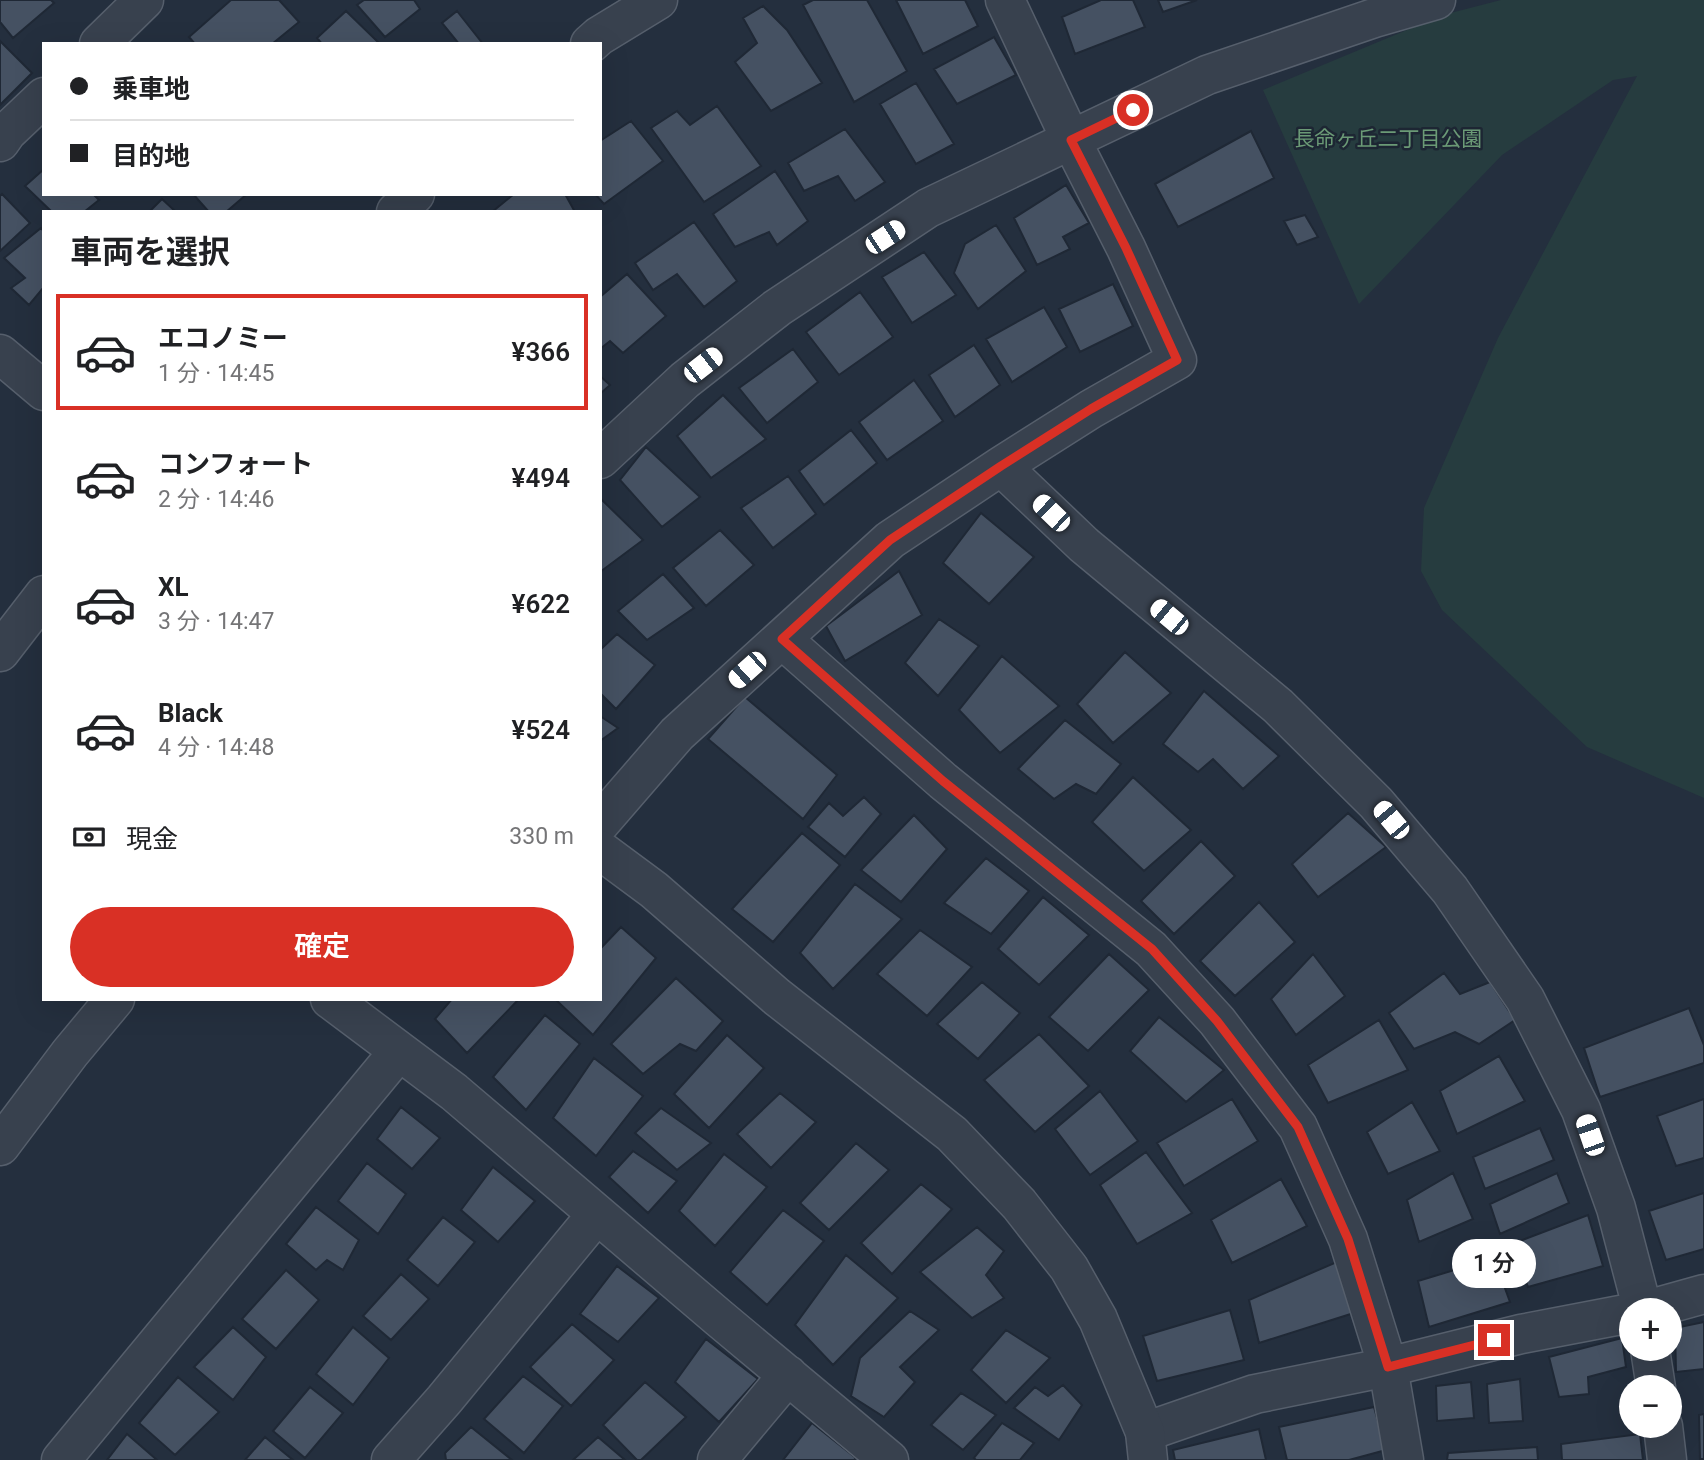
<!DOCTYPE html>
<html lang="ja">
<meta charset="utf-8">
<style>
:root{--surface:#fff;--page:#f2f2f2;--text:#202124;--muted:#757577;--line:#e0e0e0;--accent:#d93025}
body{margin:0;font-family:Roboto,"Noto Sans JP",sans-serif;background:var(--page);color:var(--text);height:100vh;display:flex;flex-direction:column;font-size:26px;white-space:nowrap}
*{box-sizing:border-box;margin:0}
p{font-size:23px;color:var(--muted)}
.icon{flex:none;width:38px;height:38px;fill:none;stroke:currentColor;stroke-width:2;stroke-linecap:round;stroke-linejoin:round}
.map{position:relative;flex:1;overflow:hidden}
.panel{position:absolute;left:42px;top:210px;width:560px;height:791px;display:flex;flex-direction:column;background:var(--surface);border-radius:0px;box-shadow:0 7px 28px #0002}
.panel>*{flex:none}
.guide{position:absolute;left:42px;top:42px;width:560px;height:154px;border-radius:0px;box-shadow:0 7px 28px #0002;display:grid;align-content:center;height:154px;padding:0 28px;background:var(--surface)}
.tools{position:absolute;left:1619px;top:1298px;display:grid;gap:14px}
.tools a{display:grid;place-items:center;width:63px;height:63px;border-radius:50%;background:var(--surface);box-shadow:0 7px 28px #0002;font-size:35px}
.end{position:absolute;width:32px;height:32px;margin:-16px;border:9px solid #d93025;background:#fff;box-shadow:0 0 0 4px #fff}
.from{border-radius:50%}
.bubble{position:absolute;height:49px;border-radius:24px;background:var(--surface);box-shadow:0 7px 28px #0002;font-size:23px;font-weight:600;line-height:49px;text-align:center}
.car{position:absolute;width:21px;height:42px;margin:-21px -10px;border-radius:9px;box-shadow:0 0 5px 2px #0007;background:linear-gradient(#fff 24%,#345 0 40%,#fff 0 76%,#345 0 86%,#fff 0)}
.guide b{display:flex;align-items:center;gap:24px;height:66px;font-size:26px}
.guide b+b{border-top:2px solid var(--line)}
.guide i{width:18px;height:18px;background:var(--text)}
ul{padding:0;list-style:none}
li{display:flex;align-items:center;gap:21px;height:116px;margin:0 14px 10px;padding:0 14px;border:4px solid transparent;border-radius:0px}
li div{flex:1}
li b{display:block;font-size:26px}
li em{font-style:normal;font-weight:600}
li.selected{border-color:var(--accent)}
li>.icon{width:63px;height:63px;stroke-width:1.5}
h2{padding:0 28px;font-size:32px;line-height:84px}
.pay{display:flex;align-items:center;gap:18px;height:77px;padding:0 28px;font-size:26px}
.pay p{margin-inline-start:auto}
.action{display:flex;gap:14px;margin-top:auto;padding:14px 28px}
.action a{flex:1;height:80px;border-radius:42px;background:var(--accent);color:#fff;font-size:28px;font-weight:600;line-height:80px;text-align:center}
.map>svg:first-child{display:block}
.green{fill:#263c3f}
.building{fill:#455162;stroke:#1f2835;stroke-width:2}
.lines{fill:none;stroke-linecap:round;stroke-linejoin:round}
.minor-casing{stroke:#565f6c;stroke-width:41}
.tertiary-casing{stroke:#565f6c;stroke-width:41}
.minor{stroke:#38414e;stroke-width:38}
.tertiary{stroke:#38414e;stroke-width:38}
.route{stroke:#d93025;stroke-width:9}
.labels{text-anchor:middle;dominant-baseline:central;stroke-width:5;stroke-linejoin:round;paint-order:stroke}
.park-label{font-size:21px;fill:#6b9a76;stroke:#1d2633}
</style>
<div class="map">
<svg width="1704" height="1460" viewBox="0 0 1704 1460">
<rect width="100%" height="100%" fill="#242f3e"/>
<!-- green -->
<path class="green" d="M1501 0H1704V798L1587 747 1442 610 1421 571 1424 508 1498 338 1637 76 1613 80 1502 155 1359 304 1263 90 1443 15Z"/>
<!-- building -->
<path class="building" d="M0 0H51L54 3 13 38 0 22Z
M231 0H279L299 22 272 44H195L189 37Z
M364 0H414L420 9 385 37 357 5Z
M813 0H867L907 71 854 102 803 5Z
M896 0H965L978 26 923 54Z
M1101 0H1133L1145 27 1075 54 1062 17Z
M1158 0H1197L1163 12Z
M763 6 787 30 822 83 771 111 735 62 757 43 743 18Z
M346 11 380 44H322L317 38Z
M457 11 483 44H459L442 23Z
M994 37 1016 75 957 104 934 69Z
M0 41 32 73 0 105Z
M916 83 954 144 916 164 880 104Z
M717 106 761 166 704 202 651 128 677 111 690 125Z
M631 121 663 161 604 204 595 194H600V141Z
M845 129 885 182 855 201 838 176 804 191 788 163Z
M1251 131 1274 178 1178 227 1155 184Z
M44 169V194H93L99 200 84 212H52L25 186Z
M775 171 808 221 777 245 769 232 735 247 713 214Z
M1066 185 1089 223 1063 237 1070 249 1037 265 1014 218Z
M2 194 30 223 0 251V196Z
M193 194H247L226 212H209Z
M514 194H565L575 212H492Z
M162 199 176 212H149Z
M1305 215 1318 237 1297 245 1284 221Z
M694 222 737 281 704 307 677 274 653 290 635 263Z
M996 225 1026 271 978 309 954 273 965 244Z
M41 228 44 232V287L29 305 11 288 25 278 4 258Z
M924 252 956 295 912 323 882 277Z
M627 274 666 316 623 353 610 341 600 349V297Z
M1113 284 1133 326 1080 352 1059 309Z
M860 292 893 337 839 375 806 332Z
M1044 307 1067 347 1012 382 986 339Z
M974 345 1000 385 955 417 929 375Z
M793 349 818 382 767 423 739 388Z
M600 376 610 385 600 394Z
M914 380 943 421 887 460 859 422Z
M723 395 766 439 711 478 677 436Z
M851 430 877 463 824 505 799 471Z
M646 447 700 497 662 527 620 480Z
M788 476 816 514 773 548 741 508Z
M602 500 643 540 600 572V502Z
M981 513 1034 557 989 604 943 563Z
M720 530 754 565 706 606 673 568Z
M899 571 922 615 845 661 826 626Z
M663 574 694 608 647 640 618 611Z
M939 619 979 646 938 696 905 663Z
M617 634 655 665 616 709 600 693V650Z
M1125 652 1171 693 1113 743 1077 704Z
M1002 656 1059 706 1000 753 959 710Z
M1204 691 1279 756 1243 789 1213 759 1198 772 1163 744Z
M745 697 837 775 803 819 708 739Z
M600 716 618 728 600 741Z
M1065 720 1121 764 1096 794 1076 784 1054 799 1018 769Z
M1133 777 1191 830 1144 871 1092 822Z
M864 797 881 814 845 857 808 827 829 803 843 816Z
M1348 813 1386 847 1318 897 1292 864Z
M914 815 947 849 901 902 861 870Z
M802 833 840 865 773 942 732 909Z
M1201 841 1235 876 1174 934 1141 901Z
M986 858 1029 891 991 934 944 903Z
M855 884 902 919 833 989 800 953Z
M1043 897 1089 935 1039 985 998 949Z
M1259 902 1295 942 1235 996 1200 961Z
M621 927 656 958 593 1035 555 999H600V949Z
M920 930 972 967 927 1016 877 974Z
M1109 954 1149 990 1088 1051 1049 1017Z
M1313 954 1345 996 1296 1035 1271 999Z
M1444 973 1460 994 1490 982 1515 1020 1479 1044 1455 1032 1414 1049 1389 1013Z
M676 978 723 1021 696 1051 680 1044 643 1074 611 1044Z
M982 982 1020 1013 978 1059 937 1024Z
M452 999H519L467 1053 435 1019Z
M1689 1008 1704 1045V1063L1600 1097 1584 1048Z
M545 1015 580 1044 526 1110 493 1077Z
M1159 1017 1224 1070 1186 1102 1130 1051Z
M1379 1020 1408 1070 1328 1103 1308 1065Z
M1039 1034 1089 1086 1035 1132 984 1080Z
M727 1035 764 1068 709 1128 674 1094Z
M1499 1056 1525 1101 1457 1134 1440 1091Z
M594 1058 643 1096 596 1156 553 1118Z
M1100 1091 1138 1141 1090 1175 1055 1129Z
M780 1093 816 1122 771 1168 737 1134Z
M1232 1099 1258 1141 1184 1186 1157 1143Z
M1704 1099V1158L1676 1166 1657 1116Z
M1412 1102 1440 1151 1388 1174 1367 1132Z
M401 1107 440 1138 412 1169 377 1139Z
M661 1108 711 1143 677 1170 635 1133Z
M1540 1128 1554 1160 1485 1189 1473 1157Z
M856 1143 889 1170 829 1230 800 1203Z
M633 1151 677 1181 648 1213 609 1177Z
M1146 1152 1192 1213 1137 1244 1100 1185Z
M724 1154 767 1187 715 1246 679 1211Z
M367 1163 406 1194 378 1234 338 1201Z
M493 1167 535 1201 498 1242 461 1210Z
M1453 1173 1473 1219 1419 1242 1407 1200Z
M1557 1173 1569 1203 1500 1234 1490 1204Z
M1281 1179 1307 1226 1232 1263 1211 1220Z
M921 1184 952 1209 892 1274 861 1243Z
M1704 1193V1249L1666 1260 1649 1211Z
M316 1207 359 1240 343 1270 327 1260 316 1270 286 1244Z
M783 1210 824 1241 767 1305 730 1272Z
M1588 1215 1603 1266 1528 1287 1512 1244Z
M443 1217 475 1242 438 1286 407 1260Z
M977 1227 1004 1251 986 1275 1004 1298 972 1318 920 1272Z
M846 1255 898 1298 833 1365 795 1325Z
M1494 1258 1510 1302 1429 1327 1418 1281Z
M1339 1261 1357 1312 1259 1343 1249 1300Z
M617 1266 659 1298 618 1342 580 1314Z
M286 1270 319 1300 276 1349 242 1319Z
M401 1274 429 1299 391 1340 363 1316Z
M1230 1310 1244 1360 1157 1381 1143 1336Z
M910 1311 939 1330 900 1367 915 1382 884 1417 851 1396 860 1358Z
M1704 1322V1369L1676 1372 1675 1328Z
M572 1324 614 1360 571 1406 530 1367Z
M233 1327 266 1357 233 1400 194 1367Z
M353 1327 389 1358 353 1405 316 1374Z
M1006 1330 1050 1358 1006 1403 971 1370Z
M1622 1338 1626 1367 1588 1377 1589 1394 1559 1397 1549 1357Z
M706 1339 758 1379 719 1422 675 1382Z
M523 1376 563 1406 524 1453 484 1419Z
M178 1377 219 1412 175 1455 139 1423Z
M1520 1379 1523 1421 1489 1423 1487 1384Z
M645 1382 686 1417 641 1460H637L603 1425Z
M1471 1382 1474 1418 1437 1421 1436 1386Z
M1063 1385 1082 1405 1059 1440 1014 1408 1035 1387 1048 1396Z
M310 1387 343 1413 305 1458 273 1431Z
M961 1393 996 1415 963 1450 931 1425Z
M1374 1407 1386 1450 1349 1460H1287L1279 1427Z
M1704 1414V1459H1700L1699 1415Z
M812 1423 856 1458 854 1460H783Z
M1002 1423 1034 1443 1020 1460H976L974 1458Z
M471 1427 512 1460H446L445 1453Z
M1259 1429 1266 1460H1175L1173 1450Z
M127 1434 157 1460H107Z
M1640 1434 1643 1460H1562L1561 1444Z
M265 1437 293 1460H245Z
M598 1437 625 1460H573Z
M1537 1447 1538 1460H1447L1448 1453Z"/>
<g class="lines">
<defs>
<path id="minor" d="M99 44 144 0
M0 142 7 132 44 97
M600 459 685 380 777 308 928 208 1207 75 1374 18 1436 0
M1001 466 1084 545 1278 706 1376 803 1450 890 1525 999 1581 1110 1616 1208 1643 1311
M782 639 943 781 1151 949 1217 1021 1298 1127 1348 1239 1388 1367 1404 1460
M600 823 677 734 890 540 1001 466 1091 409 1177 360 1126 248 1071 140 1005 0
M330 999 454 1092 719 1318 889 1460
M0 1146 70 1053 115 999
M1643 1311 1704 1294
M1650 1349 1656 1388
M1663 1426 1667 1460
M1145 1432 1255 1394 1388 1367 1521 1334 1631 1313
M61 1460 399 1051
M391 1460 444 1400 597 1214
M717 1460 788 1375"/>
<path id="tertiary" d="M590 44 599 36 658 0
M396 212 415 194
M0 354 44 391
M0 652 44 595
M600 850 654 890 777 997 952 1134 1019 1204 1069 1268 1098 1319 1145 1432 1148 1460"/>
</defs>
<!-- minor casing -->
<use href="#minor" class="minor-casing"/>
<!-- tertiary casing -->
<use href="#tertiary" class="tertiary-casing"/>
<!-- minor -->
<use href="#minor" class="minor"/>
<!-- tertiary -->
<use href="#tertiary" class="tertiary"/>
</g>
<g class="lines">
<!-- route -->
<path class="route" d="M1133 110 1071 140 1126 248 1177 360 1091 409 1001 466 890 540 782 639 943 781 1152 949 1217 1021 1298 1127 1348 1239 1388 1367 1494 1340"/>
</g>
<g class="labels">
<!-- park labels -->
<g class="park-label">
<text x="1388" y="139">長命ヶ丘二丁目公園</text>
</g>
</g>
</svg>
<div class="tools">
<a>+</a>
<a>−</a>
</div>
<i class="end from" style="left:1133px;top:110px"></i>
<i class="end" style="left:1494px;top:1340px"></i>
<div class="bubble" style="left:1452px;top:1239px;width:84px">1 分</div>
<i class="car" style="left:885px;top:237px;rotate:57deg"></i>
<i class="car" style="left:703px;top:365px;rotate:52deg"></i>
<i class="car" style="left:1051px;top:513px;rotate:314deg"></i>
<i class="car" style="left:1169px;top:617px;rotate:310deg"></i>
<i class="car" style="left:747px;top:670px;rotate:228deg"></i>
<i class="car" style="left:1391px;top:820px;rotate:320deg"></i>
<i class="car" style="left:1590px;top:1135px;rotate:341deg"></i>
<div class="guide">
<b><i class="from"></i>乗車地</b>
<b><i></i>目的地</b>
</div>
<section class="panel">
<h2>車両を選択</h2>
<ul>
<li class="selected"><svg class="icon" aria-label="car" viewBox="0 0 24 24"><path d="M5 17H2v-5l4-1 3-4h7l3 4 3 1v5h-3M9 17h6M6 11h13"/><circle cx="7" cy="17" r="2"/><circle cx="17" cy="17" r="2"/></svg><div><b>エコノミー</b><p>1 分 · 14:45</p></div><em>¥366</em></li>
<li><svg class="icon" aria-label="car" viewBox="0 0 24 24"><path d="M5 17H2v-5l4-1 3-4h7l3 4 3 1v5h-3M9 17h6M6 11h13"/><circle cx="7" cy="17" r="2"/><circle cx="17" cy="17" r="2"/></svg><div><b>コンフォート</b><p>2 分 · 14:46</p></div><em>¥494</em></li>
<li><svg class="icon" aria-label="car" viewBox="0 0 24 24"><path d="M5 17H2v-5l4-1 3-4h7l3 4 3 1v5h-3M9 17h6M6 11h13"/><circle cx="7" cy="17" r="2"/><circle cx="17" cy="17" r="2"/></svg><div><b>XL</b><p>3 分 · 14:47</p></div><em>¥622</em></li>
<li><svg class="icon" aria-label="car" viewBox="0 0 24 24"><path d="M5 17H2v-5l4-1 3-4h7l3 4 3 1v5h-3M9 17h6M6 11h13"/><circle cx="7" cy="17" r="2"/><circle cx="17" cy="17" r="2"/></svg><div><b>Black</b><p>4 分 · 14:48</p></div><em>¥524</em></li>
</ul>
<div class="pay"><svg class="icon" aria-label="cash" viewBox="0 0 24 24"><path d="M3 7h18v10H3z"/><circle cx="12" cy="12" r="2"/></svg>現金<p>330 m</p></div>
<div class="action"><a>確定</a></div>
</section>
</div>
